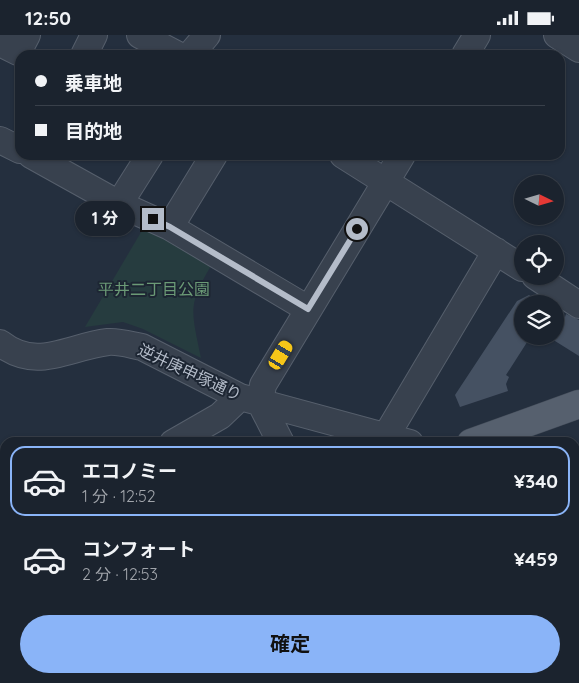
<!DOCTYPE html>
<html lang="ja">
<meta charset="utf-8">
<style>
:root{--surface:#1b232e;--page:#242b36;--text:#f1f3f6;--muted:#a0a4aa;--line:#39404a;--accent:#8ab4f8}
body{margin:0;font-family:Quicksand,"Noto Sans JP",sans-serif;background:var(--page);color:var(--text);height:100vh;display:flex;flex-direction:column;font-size:19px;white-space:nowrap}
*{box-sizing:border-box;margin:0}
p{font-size:16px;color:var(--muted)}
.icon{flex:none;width:28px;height:28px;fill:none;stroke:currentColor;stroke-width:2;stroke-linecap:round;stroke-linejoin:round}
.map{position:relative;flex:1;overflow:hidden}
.drawer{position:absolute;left:0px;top:402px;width:580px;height:246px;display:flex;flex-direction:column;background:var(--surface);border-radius:15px 15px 0 0;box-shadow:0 1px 4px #0004,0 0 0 1px var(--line)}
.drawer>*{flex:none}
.top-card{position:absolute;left:15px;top:15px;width:550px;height:110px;border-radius:15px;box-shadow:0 1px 4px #0004,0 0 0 1px var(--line);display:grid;align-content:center;height:110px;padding:0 20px;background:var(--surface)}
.needle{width:32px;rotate:95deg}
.buttons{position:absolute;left:514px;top:140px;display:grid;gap:10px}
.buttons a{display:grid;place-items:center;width:50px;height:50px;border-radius:50%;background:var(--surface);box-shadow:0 1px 4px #0004,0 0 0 1px var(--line);font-size:25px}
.end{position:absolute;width:22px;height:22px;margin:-11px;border:6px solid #b4bcc9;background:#111;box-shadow:0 0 0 2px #111}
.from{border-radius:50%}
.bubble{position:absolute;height:35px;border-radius:18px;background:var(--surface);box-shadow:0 1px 4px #0004,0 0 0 1px var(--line);font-size:16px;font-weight:700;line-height:35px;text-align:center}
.car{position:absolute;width:15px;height:30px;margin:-15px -8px;border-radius:6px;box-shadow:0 0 4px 1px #0007;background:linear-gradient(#f5c518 24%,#345 0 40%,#f5c518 0 76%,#345 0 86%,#f5c518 0)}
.top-card b{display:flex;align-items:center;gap:18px;height:48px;font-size:19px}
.top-card b+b{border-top:1px solid var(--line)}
.top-card i{width:12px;height:12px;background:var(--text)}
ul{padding:9px 0 0;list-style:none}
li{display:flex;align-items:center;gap:15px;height:70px;margin:0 10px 8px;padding:0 10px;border:2px solid transparent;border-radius:15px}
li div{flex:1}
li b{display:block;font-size:19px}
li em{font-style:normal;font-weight:700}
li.active{border-color:var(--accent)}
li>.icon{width:45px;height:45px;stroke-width:1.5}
.button{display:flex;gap:10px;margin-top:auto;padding:10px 20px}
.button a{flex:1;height:58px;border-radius:30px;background:var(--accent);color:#111;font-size:20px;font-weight:700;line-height:58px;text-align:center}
.status{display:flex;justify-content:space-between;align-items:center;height:35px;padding:0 25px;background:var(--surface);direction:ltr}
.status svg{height:14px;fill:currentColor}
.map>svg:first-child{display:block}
.green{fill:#263c3f}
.building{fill:#455162}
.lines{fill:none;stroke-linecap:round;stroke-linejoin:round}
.minor-casing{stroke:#565f6c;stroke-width:28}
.major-casing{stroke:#414a57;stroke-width:29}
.minor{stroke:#38414e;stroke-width:26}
.major{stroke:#56606e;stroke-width:28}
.route{stroke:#b4bcc9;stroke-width:6}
.labels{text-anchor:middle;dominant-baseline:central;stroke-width:4;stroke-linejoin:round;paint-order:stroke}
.park-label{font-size:16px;fill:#6b9a76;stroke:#1d2633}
.street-label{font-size:16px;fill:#b4bcc9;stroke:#1d2633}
</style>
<div class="status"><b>12:50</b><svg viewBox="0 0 49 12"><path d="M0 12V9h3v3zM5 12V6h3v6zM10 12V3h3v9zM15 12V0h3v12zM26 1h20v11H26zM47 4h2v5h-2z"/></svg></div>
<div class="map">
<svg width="579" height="648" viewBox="0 0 579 648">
<rect width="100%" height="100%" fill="#242f3e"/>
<!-- green -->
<path class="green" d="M147 187 214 226C187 270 191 274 201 323L143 294 123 287 85 292Z"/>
<!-- building -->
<path class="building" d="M529 260 543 269H522V301H531L506 340 509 342 506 349 508 356 460 372 455 360 517 266Z
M555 276 565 282 566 279 579 285V321L547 301H555Z"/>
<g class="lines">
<defs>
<path id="minor" d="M140 0 178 20
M557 0 579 14
M0 8 18 17 27 0
M84 20 94 0
M190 20 207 0
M465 20 477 0
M0 105 20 115
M31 120 119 169 170 192 308 274
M343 120 522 233
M119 169 150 120
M170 192 214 120
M535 241 579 270
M0 308C37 337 67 312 108 307 119 306 131 310 142 312L240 362 410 408
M386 401 496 216
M173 408 220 381 240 362
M281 408 260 367 263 350 402 120
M575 472H579
M0 502 5 500
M575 581 579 579
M213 644 215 648
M408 644 410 648
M450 648 458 644"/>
<path id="major" d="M471 408 579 369
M0 556 5 554
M0 591 5 589"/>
</defs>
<!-- minor casing -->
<use href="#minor" class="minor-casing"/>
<!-- major casing -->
<use href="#major" class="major-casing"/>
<!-- minor -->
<use href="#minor" class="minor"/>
<!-- major -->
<use href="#major" class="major"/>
</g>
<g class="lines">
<!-- route -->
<path class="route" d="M153 184 170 192 308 274 357 194"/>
</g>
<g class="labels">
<!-- park labels -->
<g class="park-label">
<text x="154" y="254">平井二丁目公園</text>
</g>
<!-- street labels -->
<g class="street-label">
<text transform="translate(190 337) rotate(25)">逆井庚申塚通り</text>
</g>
</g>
</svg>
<div class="buttons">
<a><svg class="needle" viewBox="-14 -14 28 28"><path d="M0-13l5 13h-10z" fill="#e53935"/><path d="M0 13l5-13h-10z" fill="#a0a4aa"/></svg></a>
<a><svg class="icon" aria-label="locate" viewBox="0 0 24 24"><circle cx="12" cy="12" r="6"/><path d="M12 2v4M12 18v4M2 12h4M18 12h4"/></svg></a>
<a><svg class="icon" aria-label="layers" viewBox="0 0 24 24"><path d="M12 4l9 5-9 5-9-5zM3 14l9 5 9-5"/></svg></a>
</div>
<i class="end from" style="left:357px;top:194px"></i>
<i class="end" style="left:153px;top:184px"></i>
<div class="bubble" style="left:75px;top:166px;width:60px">1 分</div>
<i class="car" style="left:281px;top:320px;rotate:31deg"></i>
<div class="top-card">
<b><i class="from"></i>乗車地</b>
<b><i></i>目的地</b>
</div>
<section class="drawer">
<ul>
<li class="active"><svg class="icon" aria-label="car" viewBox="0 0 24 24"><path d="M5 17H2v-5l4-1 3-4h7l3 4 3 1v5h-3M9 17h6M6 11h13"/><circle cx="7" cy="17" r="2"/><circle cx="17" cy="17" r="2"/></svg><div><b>エコノミー</b><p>1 分 · 12:52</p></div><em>¥340</em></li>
<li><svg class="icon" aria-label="car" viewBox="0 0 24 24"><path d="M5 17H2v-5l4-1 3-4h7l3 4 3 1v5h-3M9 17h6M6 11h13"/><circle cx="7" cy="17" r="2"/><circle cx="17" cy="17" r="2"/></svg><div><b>コンフォート</b><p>2 分 · 12:53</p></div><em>¥459</em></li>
</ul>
<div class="button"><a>確定</a></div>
</section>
</div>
